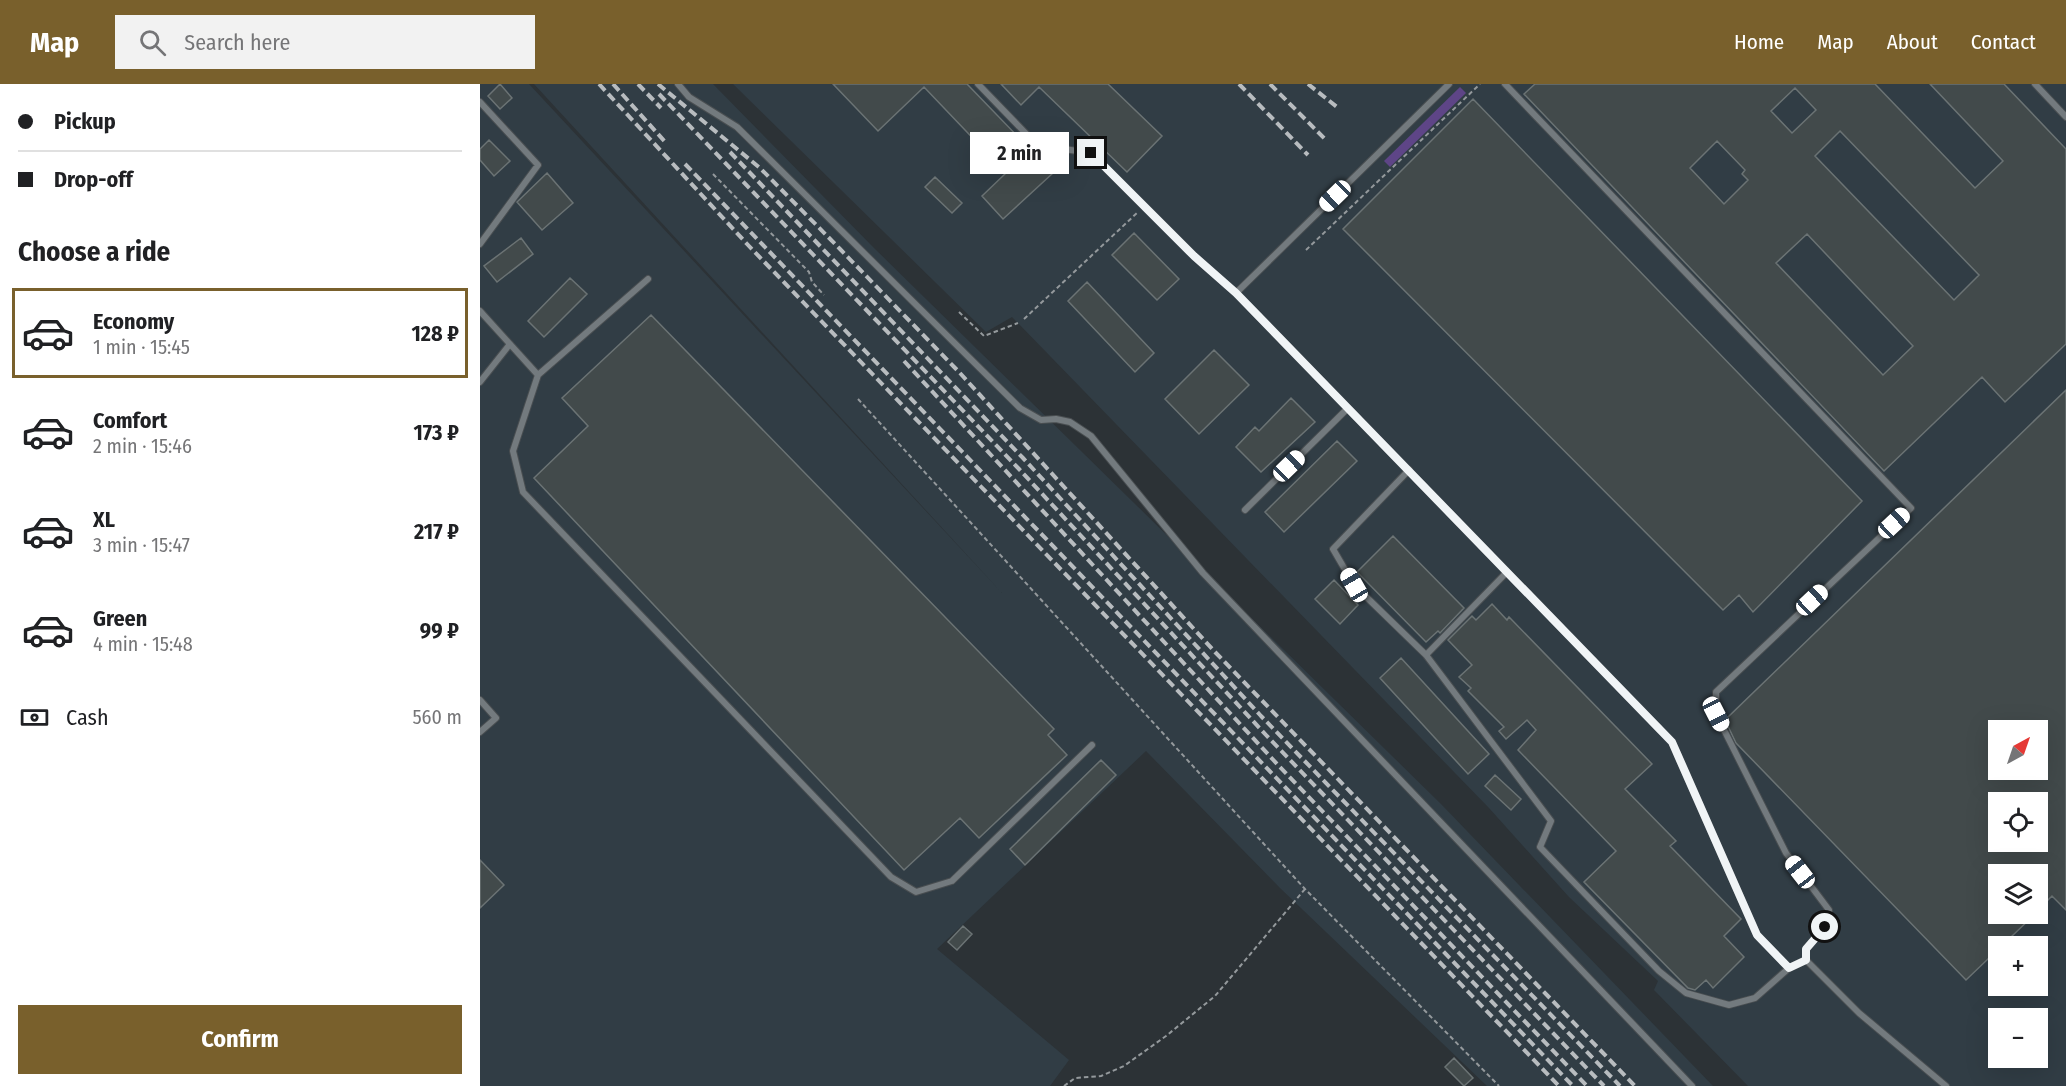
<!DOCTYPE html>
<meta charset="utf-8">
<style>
:root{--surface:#fff;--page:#f2f2f2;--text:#202124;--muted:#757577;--line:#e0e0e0;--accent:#79602c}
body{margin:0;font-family:"Fira Sans Condensed",sans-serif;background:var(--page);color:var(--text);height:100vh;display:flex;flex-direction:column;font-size:22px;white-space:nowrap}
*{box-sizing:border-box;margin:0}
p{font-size:20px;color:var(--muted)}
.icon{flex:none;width:33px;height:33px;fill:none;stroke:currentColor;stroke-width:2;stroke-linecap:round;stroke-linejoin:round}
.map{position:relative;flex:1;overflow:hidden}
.details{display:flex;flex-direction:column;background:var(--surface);width:480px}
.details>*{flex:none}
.hud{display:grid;align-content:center;height:132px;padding:0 18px;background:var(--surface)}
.needle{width:39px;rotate:40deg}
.controls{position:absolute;left:1508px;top:636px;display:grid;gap:12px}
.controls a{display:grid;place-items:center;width:60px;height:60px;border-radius:0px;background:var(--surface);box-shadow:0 6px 24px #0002;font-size:30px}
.end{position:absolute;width:27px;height:27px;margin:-14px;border:8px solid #f0f4f6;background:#111;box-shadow:0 0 0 3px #111}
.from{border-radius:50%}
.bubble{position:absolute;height:42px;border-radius:0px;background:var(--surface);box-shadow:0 6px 24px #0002;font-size:20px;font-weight:700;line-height:42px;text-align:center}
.car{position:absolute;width:18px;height:36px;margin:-18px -9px;border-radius:8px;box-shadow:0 0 4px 2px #0007;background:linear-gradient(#fff 24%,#345 0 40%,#fff 0 76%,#345 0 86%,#fff 0)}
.hud b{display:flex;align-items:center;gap:21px;height:57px;font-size:22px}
.hud b+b{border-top:2px solid var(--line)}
.hud i{width:15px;height:15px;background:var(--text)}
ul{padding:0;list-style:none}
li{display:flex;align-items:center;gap:18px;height:90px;margin:0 12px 9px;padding:0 6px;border:3px solid transparent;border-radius:0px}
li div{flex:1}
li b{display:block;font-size:22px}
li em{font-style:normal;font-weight:700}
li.selected{border-color:var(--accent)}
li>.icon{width:54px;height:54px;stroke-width:1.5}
h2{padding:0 18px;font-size:27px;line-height:72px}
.pay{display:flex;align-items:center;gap:15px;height:66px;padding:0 18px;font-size:22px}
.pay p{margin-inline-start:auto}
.primary-button{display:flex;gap:12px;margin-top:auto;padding:12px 18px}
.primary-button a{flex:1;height:69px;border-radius:0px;background:var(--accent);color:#fff;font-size:24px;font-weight:700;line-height:69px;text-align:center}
header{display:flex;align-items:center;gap:36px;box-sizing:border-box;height:84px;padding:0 30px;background:var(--accent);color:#fff}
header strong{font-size:28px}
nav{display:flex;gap:33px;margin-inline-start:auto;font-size:21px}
.search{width:420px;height:54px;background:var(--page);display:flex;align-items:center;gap:15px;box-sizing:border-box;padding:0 21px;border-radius:0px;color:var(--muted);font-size:22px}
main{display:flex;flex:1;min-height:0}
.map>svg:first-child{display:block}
.built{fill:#313d45;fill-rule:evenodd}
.green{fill:#5e4587}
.building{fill:#424a4b;stroke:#6b7374;stroke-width:1.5;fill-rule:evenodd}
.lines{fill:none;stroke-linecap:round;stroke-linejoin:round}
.lane-casing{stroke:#494e51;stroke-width:8}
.path{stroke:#94999c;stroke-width:2;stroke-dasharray:4.5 3;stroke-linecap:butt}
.lane{stroke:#737a7e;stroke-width:6}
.rail{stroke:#b8bcbf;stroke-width:4;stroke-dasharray:9 4.5;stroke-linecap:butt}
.route{stroke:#f0f4f6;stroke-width:8}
</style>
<header>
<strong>Map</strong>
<div class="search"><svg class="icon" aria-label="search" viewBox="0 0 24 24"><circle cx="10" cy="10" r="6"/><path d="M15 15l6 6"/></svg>Search here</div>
<nav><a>Home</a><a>Map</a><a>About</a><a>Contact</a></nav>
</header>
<main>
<section class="details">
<div class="hud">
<b><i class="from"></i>Pickup</b>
<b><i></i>Drop-off</b>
</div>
<h2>Choose a ride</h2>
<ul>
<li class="selected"><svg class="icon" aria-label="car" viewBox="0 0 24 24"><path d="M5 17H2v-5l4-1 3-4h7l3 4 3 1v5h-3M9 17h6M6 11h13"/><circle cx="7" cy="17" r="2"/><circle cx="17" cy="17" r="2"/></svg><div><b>Economy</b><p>1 min · 15:45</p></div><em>128 ₽</em></li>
<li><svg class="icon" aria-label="car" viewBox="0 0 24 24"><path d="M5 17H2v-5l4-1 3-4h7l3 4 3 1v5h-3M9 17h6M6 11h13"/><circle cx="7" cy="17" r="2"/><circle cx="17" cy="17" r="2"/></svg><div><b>Comfort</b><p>2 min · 15:46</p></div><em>173 ₽</em></li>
<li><svg class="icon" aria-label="car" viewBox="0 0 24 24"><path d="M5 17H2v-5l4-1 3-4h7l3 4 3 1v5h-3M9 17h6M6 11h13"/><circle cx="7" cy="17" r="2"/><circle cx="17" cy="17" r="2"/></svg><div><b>XL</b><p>3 min · 15:47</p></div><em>217 ₽</em></li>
<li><svg class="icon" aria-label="car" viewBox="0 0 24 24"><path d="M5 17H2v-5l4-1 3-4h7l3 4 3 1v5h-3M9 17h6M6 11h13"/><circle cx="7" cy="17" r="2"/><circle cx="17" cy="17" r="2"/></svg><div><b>Green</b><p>4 min · 15:48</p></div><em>99 ₽</em></li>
</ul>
<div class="pay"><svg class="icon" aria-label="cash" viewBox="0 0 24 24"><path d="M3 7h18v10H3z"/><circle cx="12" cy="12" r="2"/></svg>Cash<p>560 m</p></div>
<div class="primary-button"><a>Confirm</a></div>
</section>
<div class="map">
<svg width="1586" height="1002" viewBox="0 0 1586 1002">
<rect width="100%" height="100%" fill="#2c3236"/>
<!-- built -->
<path class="built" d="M0 0H49L522 509 54 0H233L394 164 961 720 1233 1002H1007L800 804 666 667 457 865 589 976 570 1002H0Z
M253 0H1586V1002H1268L1174 906 1178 897 1089 813 1009 724 532 233 506 248ZM1518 646H1557V686H1518ZM1518 718H1557V758H1518ZM1518 790H1557V830H1518ZM1518 862H1557V902H1518ZM1518 934H1557V974H1518Z"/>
<!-- green -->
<path class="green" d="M980 3 986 9 910 83 904 77Z"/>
<!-- building -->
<path class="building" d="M20 0 32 14 20 25 8 12Z
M353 0H487L573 89 523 135 502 112 526 89 444 3 398 47Z
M521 0H628L682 52 647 88 559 3 541 21Z
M1055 0H1395L1495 104 1523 77 1450 0H1524L1586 65V260L1525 318 1502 293 1404 387 1044 10ZM1315 4 1336 26 1312 49 1291 27ZM1360 47 1499 191 1474 216 1335 72ZM1237 57 1265 86 1262 90 1268 96 1244 120 1210 84ZM1327 150 1433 262 1403 291 1296 179Z
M993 15 1382 417 1273 528 1259 511 1243 526 863 145Z
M9 56 30 77 14 92 0 76V65Z
M67 89 93 119 62 146 37 118Z
M455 93 482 119 472 129 445 103Z
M654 149 699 195 677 216 632 171Z
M41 154 53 170 17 198 4 182Z
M90 194 107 210 64 253 48 237Z
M607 198 674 269 655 288 588 217Z
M171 231 574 645 568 651 587 671 499 754 480 734 424 786 54 394 108 342 82 314Z
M734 266 769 301 719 350 685 315Z
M1586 306V826L1572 812 1557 827V790H1518V830H1555L1486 896 1256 659 1245 636ZM1518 646H1557V686H1518ZM1518 718H1557V758H1518Z
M811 314 835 338 781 388 756 363 775 343 779 347Z
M857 357 877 377 804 448 785 428Z
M913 452 984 524 960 549 958 547 946 558 877 488Z
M854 496 878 521 860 540 835 515Z
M1012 520 1027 536 1029 533 1172 680 1145 705 1196 757 1190 762 1261 835 1244 852 1264 873 1233 904 1226 896 1215 906 1208 904 1104 798 1136 767 1038 666 1056 646 1047 636 1026 655 1019 647 1024 643 988 607 991 604 979 593 992 581 968 556 992 532 996 536Z
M921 574 1009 670 988 690 900 594Z
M621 676 636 691 545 781 530 765Z
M1015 691 1041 715 1031 726 1005 702Z
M0 776 24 801 0 824Z
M483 842 492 850 477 866 468 858Z
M974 974 993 994 984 1002 965 983Z"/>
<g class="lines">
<defs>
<path id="lane" d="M198 0 209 13 257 43 540 324 561 336 576 335 590 338 611 352 723 489 1212 1002
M498 0 557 61 611 69 714 172 756 209 1192 658 1277 851 1309 884
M1025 0 1431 424 1236 608V630L1306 769 1349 826 1345 843 1326 865V876L1379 929 1466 1002
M1555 0 1586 33
M0 18 58 81 0 160
M756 209 969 0
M0 227 58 291 168 195
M58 291 33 367 43 408 411 793 436 808 472 797 612 661
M0 298 30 260
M929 386 853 465 874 501 946 571 1071 737 1060 763 1179 887 1206 909 1249 921 1275 914 1309 884 1326 876
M765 426 868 324
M946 571 1027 488
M0 616 16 634 0 648"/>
</defs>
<!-- lane casing -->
<use href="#lane" class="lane-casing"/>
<!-- path -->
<path class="path" d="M233 90 329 188 332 198 344 211
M826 166 1000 0
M479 228 504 252 538 239
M544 235 658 128
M378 315 825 805 1019 1002
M584 1002 595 994 621 992 644 982 686 952 735 912 825 805"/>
<!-- lane -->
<use href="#lane" class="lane"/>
<!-- rail -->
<path class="rail" d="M119 0 268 161 1079 1002
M133 0 187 60
M158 0 181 24
M178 0 280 84 360 165 479 288 735 568 1155 1002
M759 0 828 71
M790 0 845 55
M828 0 857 23
M179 10 539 385 786 651 1124 1002
M250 68 543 374 781 632 1140 1002
M205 80 1093 1002
M424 277 798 681 1107 1002"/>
</g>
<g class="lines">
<!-- route -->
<path class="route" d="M611 69 714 172 756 209 1192 658 1277 851 1309 884 1326 876V865L1345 843"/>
</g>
</svg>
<div class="controls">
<a><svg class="needle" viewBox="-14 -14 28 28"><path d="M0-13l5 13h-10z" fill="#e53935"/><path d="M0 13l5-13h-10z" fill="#757577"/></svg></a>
<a><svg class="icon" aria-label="locate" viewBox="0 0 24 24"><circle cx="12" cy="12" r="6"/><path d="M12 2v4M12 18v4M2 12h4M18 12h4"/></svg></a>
<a><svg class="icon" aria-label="layers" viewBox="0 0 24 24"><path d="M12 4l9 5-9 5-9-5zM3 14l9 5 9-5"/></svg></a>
<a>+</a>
<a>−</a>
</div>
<i class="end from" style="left:1345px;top:843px"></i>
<i class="end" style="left:611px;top:69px"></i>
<div class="bubble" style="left:490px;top:48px;width:99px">2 min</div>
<i class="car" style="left:855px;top:112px;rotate:226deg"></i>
<i class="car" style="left:809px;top:382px;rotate:46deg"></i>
<i class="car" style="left:1414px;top:439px;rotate:47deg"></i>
<i class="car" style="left:874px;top:501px;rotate:330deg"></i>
<i class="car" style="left:1332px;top:516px;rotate:47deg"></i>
<i class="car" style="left:1236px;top:630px;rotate:153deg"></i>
<i class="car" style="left:1320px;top:788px;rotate:322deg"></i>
</div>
</main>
